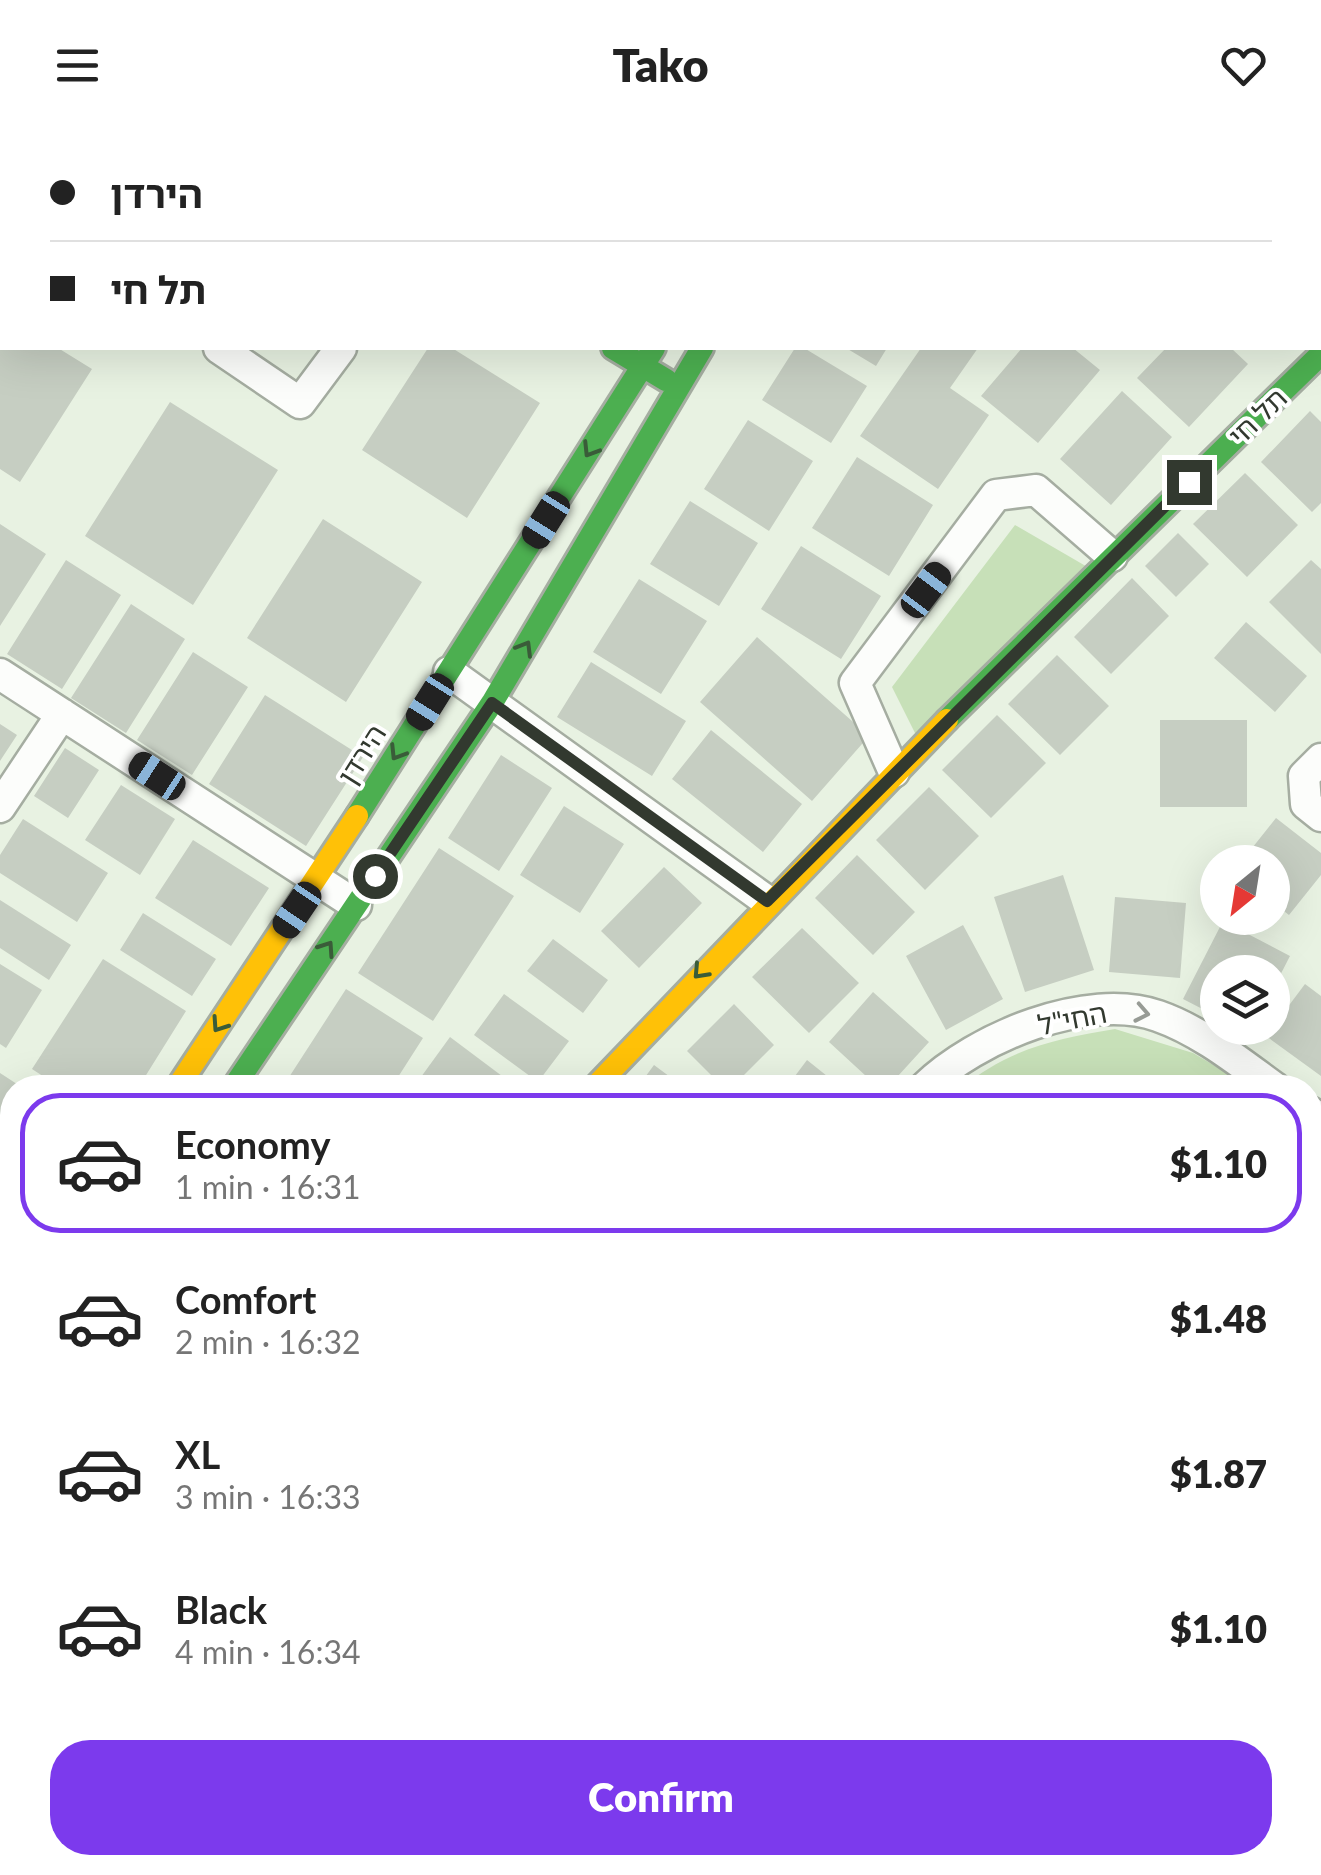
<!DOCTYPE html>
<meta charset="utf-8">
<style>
:root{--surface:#fff;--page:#f6f6f6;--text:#222;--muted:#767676;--line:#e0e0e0;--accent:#7c3aed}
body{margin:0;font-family:Lato,"Noto Sans Hebrew",sans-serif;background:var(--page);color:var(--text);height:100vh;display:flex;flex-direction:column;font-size:38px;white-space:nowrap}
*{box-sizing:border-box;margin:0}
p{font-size:32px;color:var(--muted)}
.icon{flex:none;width:55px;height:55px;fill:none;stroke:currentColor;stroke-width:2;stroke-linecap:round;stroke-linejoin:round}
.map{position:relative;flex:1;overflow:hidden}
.details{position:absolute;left:0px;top:945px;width:1322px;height:800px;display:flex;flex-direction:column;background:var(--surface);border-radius:40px 40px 0 0;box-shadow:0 10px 40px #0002}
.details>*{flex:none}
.guide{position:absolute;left:0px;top:0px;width:1322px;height:220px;box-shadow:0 10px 40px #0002;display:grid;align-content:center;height:220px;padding:0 50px;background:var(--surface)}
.needle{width:65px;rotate:210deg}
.buttons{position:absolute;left:1200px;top:715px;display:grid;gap:20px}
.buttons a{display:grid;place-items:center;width:90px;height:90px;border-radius:50%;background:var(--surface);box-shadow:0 10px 40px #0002;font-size:50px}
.end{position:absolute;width:45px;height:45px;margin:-22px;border:12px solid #32392f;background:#fff;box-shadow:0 0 0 5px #fff}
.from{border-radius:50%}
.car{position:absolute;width:30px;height:60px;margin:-30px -15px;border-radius:12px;box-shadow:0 0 8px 2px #0007;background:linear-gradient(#222 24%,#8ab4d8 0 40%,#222 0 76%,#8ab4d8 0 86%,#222 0)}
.guide b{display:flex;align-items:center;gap:35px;height:95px;font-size:38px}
.guide b+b{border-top:2px solid var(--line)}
.guide i{width:25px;height:25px;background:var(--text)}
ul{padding:18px 0 0;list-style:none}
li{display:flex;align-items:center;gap:30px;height:140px;margin:0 20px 15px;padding:0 30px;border:5px solid transparent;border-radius:40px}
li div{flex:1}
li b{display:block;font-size:38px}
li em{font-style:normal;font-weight:800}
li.current{border-color:var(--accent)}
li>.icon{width:90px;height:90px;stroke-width:1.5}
.action{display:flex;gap:20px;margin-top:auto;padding:20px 50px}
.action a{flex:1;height:115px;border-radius:40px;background:var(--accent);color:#fff;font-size:40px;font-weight:800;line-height:115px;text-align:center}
header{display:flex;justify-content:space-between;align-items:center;height:130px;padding:0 50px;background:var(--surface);font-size:45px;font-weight:800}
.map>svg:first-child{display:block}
.built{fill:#e0f1d7}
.green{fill:#c7e0b8}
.building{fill:#c6cec2}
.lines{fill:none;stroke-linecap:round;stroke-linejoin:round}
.street-casing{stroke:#a5ada1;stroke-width:35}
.fast-casing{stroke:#a5ada1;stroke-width:28}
.slow-casing{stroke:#a5ada1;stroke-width:28}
.street{stroke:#fcfdfb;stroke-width:30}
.fast{stroke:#4caf50;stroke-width:22}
.slow{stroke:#ffc107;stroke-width:22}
.oneway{stroke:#3a5c39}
.oneway2{stroke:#979b95}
.route{stroke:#32392f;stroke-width:12}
.labels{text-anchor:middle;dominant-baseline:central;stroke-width:8;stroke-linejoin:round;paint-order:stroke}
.street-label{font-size:28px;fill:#32392f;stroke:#fff}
</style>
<header><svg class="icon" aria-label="menu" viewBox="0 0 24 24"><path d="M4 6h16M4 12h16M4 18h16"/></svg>Tako<svg class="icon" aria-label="heart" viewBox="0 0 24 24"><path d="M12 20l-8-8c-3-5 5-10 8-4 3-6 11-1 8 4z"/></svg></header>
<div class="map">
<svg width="1321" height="1745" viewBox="0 0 1321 1745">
<rect width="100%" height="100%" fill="#e8f2e2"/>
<!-- built -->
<path class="built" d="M12 1508V1732L171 1733 163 1745H0V1528Z"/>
<!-- green -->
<path class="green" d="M1015 395 1096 442 921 615 892 557Z
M1115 899 1193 923 1251 957 962 958C1007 919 1059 908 1115 899Z"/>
<!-- building -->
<path class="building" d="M0 218H58L92 239 20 352 0 339Z
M428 218H452L540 273 467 388 362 320Z
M795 218H804L867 256 831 313 762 270Z
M846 218H887L876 236Z
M921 218H978L950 258 989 285 938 359 860 306Z
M1022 218H1073L1100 240 1038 313 981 266Z
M1166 218H1231L1248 234 1189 297 1137 248Z
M1122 261 1172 307 1111 375 1060 329Z
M170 272 278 340 193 475 85 406Z
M1310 281 1321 292V373L1312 382 1261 332Z
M748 290 813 331 769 401 704 359Z
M857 327 933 375 889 446 812 398Z
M1245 343 1298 395 1247 447 1193 394Z
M690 371 758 413 719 476 650 434Z
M323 389 422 452 346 572 247 508Z
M0 394 46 424 0 496Z
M1178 403 1209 434 1176 467 1145 436Z
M801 416 881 466 841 529 761 479Z
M66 430 121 465 62 559 7 524Z
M1311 430 1321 439V524L1269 472Z
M1132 448 1169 486 1111 544 1074 507Z
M639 449 707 491 661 564 593 522Z
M131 474 185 509 126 603 71 568Z
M1246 492 1307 546 1275 582 1214 528Z
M757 507 869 606 812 671 700 572Z
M193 522 248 557 192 645 137 610Z
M1057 525 1109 576 1060 625 1008 574Z
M591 532 686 591 652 646 557 587Z
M265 565 363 627 306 716 209 654Z
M997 585 1046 633 991 688 942 640Z
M1160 590H1247V677H1160Z
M0 594 17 605 0 631Z
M711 600 802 674 763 722 672 649Z
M65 618 99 640 68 688 34 666Z
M501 625 552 658 499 741 448 708Z
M121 655 175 689 140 745 85 710Z
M929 657 979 706 925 760 876 710Z
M564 676 624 714 580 783 520 745Z
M1276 688 1321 723V745L1289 785 1272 772V732H1241Z
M23 689 108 743 77 792 0 743V725Z
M193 710 269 758 231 816 155 768Z
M439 718 514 766 433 891 358 843Z
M857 725 915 782 873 825 815 768Z
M664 737 702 773 639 838 601 801Z
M1063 745 1094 840 1025 862 994 767Z
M1115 767 1186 773 1180 848 1109 842Z
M0 770 71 815 49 850 0 818Z
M143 783 216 829 192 866 120 820Z
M1223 791 1290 826 1272 861V842H1218V887L1183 869Z
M963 795 1003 869 946 900 906 826Z
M802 798 859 853 809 903 752 847Z
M553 809 608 850 583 883 527 841Z
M103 829 186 881 138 958H61L32 939Z
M0 834 42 860 6 918 0 914Z
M1305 854 1321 866V946L1266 906Z
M346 859 423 908 391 958H282Z
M873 862 929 912 887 958H879L829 912Z
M504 864 569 911 538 952 474 905Z
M734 874 774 915 731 958H724L687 921Z
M450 907 518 958H413Z
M807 930 842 958H786Z
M654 935 685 958H637Z
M0 943 23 958H12V998L0 1018Z
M0 1087 12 1095V1150L0 1142Z
M1313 1152 1321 1158V1236L1310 1228Z
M1310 1257 1321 1265V1332L1313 1342Z
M12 1359V1457L0 1449V1378Z
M1310 1419 1321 1427V1518L1310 1532Z
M0 1462 12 1470V1481L0 1500Z
M1321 1585V1634L1310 1626V1599Z
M1310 1703 1321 1711V1745L1218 1743 1225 1732H1310Z
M83 1732H149L141 1745H76Z
M194 1732H228L248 1745H186Z
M255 1732H289L281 1745Z
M420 1732H468L460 1745H438Z
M502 1732H574L592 1745H493Z
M656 1732H737L728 1745H674Z
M769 1732H805L823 1745H760Z
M895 1732H957L975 1745H886Z
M1096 1732H1166L1184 1745H1087Z"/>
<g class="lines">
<defs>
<path id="street" d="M46 2 47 0
M1142 2 1143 0
M0 67 2 69
M219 218 300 273 341 218
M449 542 767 771
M0 544 356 775
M1321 629 1304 646 1306 674 1321 686
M894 642 855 553 996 365 1036 360 1112 426
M0 677 62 584
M924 958C975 908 1087 861 1158 886 1201 901 1239 932 1275 958
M1310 982 1321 990
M0 1052 12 1060
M1310 1126 1321 1110
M1310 1666 1321 1674
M620 1732 637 1745
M339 1745 348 1732
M1047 1745 1057 1732"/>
<path id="fast" d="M782 2 784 0
M828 2 830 0
M613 218 666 250
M947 590 1321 224
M357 686 654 218
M233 958 492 573 702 218
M0 1307 12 1288"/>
<path id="slow" d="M287 0 291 2
M177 958 357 686
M594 958 947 590
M0 1221 12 1202"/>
</defs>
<!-- street casing -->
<use href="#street" class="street-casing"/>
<!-- fast casing -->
<use href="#fast" class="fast-casing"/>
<!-- slow casing -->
<use href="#slow" class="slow-casing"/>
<!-- street -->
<use href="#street" class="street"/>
<!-- fast -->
<use href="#fast" class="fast"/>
<!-- slow -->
<use href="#slow" class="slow"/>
</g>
<!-- one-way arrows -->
<defs><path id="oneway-chevron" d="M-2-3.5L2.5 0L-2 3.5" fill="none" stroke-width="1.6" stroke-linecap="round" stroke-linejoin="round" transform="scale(2.5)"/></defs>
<g class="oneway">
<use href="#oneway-chevron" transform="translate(590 320) rotate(122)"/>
<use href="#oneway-chevron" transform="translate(525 518) rotate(-59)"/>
<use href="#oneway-chevron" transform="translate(397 623) rotate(122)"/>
<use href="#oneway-chevron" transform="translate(327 818) rotate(-56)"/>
<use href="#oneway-chevron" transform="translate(700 842) rotate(133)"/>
<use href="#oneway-chevron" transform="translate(219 895) rotate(124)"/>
</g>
<use class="oneway2" href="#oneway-chevron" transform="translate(1142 883) rotate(11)"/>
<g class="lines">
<!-- route -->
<path class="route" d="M375 746 492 573 767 771 1189 352"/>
</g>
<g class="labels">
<!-- street labels -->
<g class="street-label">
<text transform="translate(1257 286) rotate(-44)">תל חי</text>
<text transform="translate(361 624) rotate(-58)">הירדן</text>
<text transform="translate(1072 888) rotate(-11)">החי"ל</text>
</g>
</g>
</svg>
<div class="buttons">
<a><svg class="needle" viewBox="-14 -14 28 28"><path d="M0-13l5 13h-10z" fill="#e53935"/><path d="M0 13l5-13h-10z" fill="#767676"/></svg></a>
<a><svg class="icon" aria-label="layers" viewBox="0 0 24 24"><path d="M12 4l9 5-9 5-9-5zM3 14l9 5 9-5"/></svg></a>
</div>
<i class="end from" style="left:375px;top:746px"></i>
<i class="end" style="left:1189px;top:352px"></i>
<i class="car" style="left:546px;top:390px;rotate:212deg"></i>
<i class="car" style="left:926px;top:460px;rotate:37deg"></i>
<i class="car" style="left:430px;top:572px;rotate:212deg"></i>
<i class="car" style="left:157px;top:646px;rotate:303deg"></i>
<i class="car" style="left:297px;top:780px;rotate:214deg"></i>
<div class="guide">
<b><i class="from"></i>הירדן</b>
<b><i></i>תל חי</b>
</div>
<section class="details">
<ul>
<li class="current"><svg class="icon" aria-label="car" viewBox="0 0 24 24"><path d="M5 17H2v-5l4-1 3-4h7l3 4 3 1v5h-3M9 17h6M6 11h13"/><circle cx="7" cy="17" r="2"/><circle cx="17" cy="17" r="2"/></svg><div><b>Economy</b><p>1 min · 16:31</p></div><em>$1.10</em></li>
<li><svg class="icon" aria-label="car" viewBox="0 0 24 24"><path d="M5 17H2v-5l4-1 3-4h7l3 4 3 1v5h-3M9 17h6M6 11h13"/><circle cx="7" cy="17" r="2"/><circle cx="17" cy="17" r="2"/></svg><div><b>Comfort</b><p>2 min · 16:32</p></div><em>$1.48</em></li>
<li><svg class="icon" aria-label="car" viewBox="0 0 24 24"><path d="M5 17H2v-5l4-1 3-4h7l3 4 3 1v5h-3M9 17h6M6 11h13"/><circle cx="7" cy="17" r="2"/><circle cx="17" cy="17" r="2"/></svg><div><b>XL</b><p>3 min · 16:33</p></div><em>$1.87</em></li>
<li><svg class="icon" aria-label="car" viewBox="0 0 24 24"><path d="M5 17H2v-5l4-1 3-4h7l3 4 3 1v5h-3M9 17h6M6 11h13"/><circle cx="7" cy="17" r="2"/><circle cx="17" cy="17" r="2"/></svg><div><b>Black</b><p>4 min · 16:34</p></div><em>$1.10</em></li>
</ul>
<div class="action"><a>Confirm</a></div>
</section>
</div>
